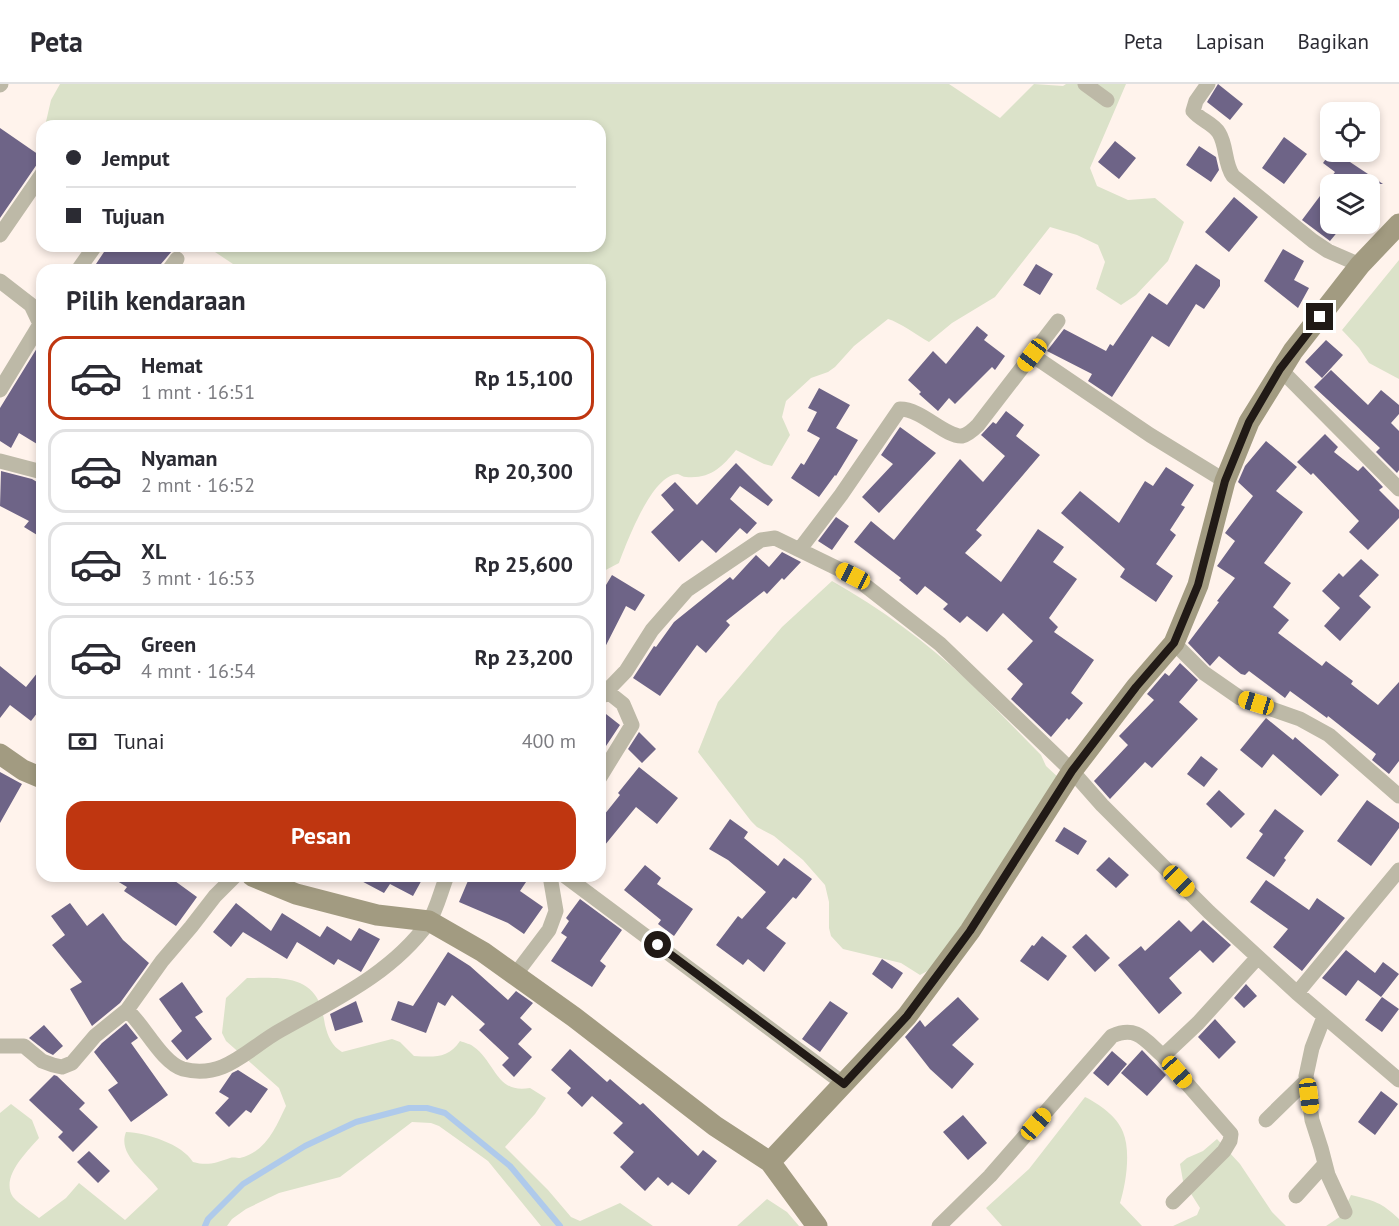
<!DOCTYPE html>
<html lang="id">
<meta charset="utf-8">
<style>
:root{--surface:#fff;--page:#f2f2f3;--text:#2b2b33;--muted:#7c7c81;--line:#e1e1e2;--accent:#bf3610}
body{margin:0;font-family:"PT Sans",sans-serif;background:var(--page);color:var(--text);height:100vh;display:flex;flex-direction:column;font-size:22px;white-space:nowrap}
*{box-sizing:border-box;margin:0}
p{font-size:20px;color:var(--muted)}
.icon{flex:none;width:33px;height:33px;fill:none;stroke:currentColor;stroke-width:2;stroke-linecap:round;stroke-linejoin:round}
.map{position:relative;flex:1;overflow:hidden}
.side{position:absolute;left:36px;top:180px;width:570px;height:618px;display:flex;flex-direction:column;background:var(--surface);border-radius:18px;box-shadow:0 3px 9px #0003}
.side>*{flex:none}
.guide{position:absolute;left:36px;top:36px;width:570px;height:132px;border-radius:18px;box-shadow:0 3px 9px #0003;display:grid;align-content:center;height:132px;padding:0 30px;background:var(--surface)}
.tools{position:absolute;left:1320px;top:18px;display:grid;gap:12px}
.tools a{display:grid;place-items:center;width:60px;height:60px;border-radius:12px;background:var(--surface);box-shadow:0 3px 9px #0003;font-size:30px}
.end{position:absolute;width:27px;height:27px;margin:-14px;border:8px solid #211a16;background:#fff;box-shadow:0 0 0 3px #fff}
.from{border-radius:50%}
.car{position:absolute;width:18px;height:36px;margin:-18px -9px;border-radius:8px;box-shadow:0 0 4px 2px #0007;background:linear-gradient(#f5c518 24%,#345 0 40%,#f5c518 0 76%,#345 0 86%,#f5c518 0)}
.guide b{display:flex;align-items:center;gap:21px;height:57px;font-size:22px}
.guide b+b{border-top:2px solid var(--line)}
.guide i{width:15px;height:15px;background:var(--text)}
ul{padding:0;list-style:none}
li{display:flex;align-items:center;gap:18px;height:84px;margin:0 12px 9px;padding:0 18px;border:3px solid var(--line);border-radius:18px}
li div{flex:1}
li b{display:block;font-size:22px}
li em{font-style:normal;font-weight:700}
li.active{border-color:var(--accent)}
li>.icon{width:54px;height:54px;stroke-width:1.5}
h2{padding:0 30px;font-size:27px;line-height:72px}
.pay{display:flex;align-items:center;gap:15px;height:66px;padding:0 30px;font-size:22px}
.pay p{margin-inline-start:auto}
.action{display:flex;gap:12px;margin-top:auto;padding:12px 30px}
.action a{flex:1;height:69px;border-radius:18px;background:var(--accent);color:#fff;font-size:24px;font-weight:700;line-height:69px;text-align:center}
header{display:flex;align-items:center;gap:36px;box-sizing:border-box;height:84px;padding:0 30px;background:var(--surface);border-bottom:2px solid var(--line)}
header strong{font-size:28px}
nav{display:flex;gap:33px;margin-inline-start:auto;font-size:21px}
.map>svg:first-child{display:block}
.green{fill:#dbe2c9}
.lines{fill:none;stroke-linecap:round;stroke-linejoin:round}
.stream{stroke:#afcaeb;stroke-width:6}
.building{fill:#6e6487}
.street{stroke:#bdb9a7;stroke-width:15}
.secondary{stroke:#a29b81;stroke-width:21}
.route{stroke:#211a16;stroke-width:8}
</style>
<header>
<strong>Peta</strong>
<nav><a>Peta</a><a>Lapisan</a><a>Bagikan</a></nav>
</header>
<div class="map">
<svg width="1399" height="1142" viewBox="0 0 1399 1142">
<rect width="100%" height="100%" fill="#fff3ec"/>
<!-- green -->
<path class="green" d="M60 0H949L1000 34 1034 0 1063 2 1066 0H1126L1090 84 1097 102 1128 116 1155 114 1184 138 1168 177 1136 211 1121 221 1096 205 1105 178 1098 161 1077 151 1050 143 995 213 952 239 929 258C917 251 899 238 888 235L854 262 835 283 828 288 811 294 786 317 782 333 790 351 772 382 764 380 736 366C722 383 711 395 686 393 683 393 681 391 678 390 652 390 627 458 619 479L600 489V186H242L206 162H600V42H45L51 16Z
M1399 176V295L1369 279 1359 264 1342 246Z
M832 497C880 524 926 558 966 595 992 620 1016 646 1041 671L1046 682 1060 695 935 883 920 891 901 879 843 865 831 852 829 844V818L825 801 803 776 774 752 757 743 751 737 698 668 718 618 782 543Z
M247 894C272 894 307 890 319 918 322 925 324 934 325 941 328 953 332 962 342 968L392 955 400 958 414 972C433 973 448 975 460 957 465 959 471 960 474 963 496 979 496 1010 530 1004L546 1014 535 1030 505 1063 548 1106 571 1133 580 1137 620 1119 653 1142H541L488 1077 439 1042 431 1039 412 1038 340 1093 279 1109 246 1125 232 1135 227 1142H0V1029L11 1020 32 1036 39 1054C27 1068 0 1093 13 1113 20 1121 31 1127 39 1134L66 1114 79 1099 125 1136 158 1105C146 1088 117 1071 126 1048 147 1049 182 1060 193 1078 207 1082 216 1079 230 1074 233 1073 237 1074 240 1074 266 1068 276 1043 286 1022L279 1004 226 957 222 949 226 914Z
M1085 1013C1099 1020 1117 1032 1123 1048 1131 1067 1126 1100 1120 1119L1142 1142H1002L986 1124 1029 1085Z
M1217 1055 1240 1080 1272 1128 1286 1142H1173L1197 1131 1200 1124 1183 1097 1180 1080 1187 1074 1203 1067Z
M1351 1111C1375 1117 1381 1118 1399 1135V1142H1326L1341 1132Z
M767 1115 787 1128 799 1142H737Z"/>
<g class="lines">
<!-- stream -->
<path class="stream" d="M205 1142 208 1135 243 1100 305 1062 356 1038 409 1024H427L445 1029 510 1082 560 1142"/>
</g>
<!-- building -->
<path class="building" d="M1218 0 1243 20 1230 36 1207 18Z
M0 44 42 73 0 134Z
M1284 53 1307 70 1284 100 1262 84Z
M1115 57 1136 74 1119 95 1098 78Z
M1199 62 1216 73 1219 86 1211 98 1186 81Z
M1331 68H1335L1383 100H1330V140H1344L1330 157 1302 136 1329 100H1326L1335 88 1323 79Z
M1234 113 1258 133 1229 168 1205 148Z
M108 162H164L172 167 161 180 159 186H92Z
M1283 165 1304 177 1294 196 1309 204 1298 224 1264 197Z
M1036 180 1053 190 1040 211 1023 201Z
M1196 180 1220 196V202L1204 225 1196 220 1169 263 1152 252 1112 313 1088 297 1092 290 1047 267 1064 245 1106 267 1110 260 1113 262 1149 209 1167 221Z
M977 242 988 251 984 256 1005 272 995 286 992 283 955 320 949 314 938 327 919 310 921 308 908 296 933 267 946 280Z
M42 256V363L19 349 11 364 0 357V324Z
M1326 256 1343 271 1322 294 1305 278Z
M1331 286 1368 321 1381 306 1399 321V330L1391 339 1399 347V386L1397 389 1376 368 1380 364 1314 303Z
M819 304 850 321 836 344 858 356 836 392 835 391 819 413 791 394 801 379 804 381 820 354 807 347 817 328 808 324Z
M1006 327 1024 341 1016 352 1040 371 976 446 982 451 965 469 1001 498 1038 445 1064 463 1053 478 1077 495 1049 534 1058 543 1054 548 1094 576 1071 609 1083 619 1069 636 1067 634 1051 653 1011 615 1023 600 1007 585 1033 557 1003 529 987 548 967 532 960 539 943 525 948 520 925 502 917 511 899 496 901 494 854 458 871 437 894 456 960 375 983 398 1005 372 981 351 993 338 996 340Z
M900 343 936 369 879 429 862 413 893 380 881 371Z
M1325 350 1338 363 1334 368 1358 387 1363 382 1383 403 1379 406 1399 426V434L1368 466 1349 448 1359 437 1313 389 1311 391 1297 378Z
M1266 357 1297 383 1276 407 1303 428 1264 479 1291 499 1273 523 1289 536 1278 549 1322 582 1326 577 1353 597 1351 600 1378 621 1399 598V677L1389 690 1372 676 1376 670 1328 632 1327 634 1290 607 1285 614 1249 587 1245 591 1241 590 1219 572 1210 582 1188 559 1219 518 1217 517 1235 494 1217 482 1235 457 1225 449 1253 412 1238 398 1245 382Z
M736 379 773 416 768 422 740 402 730 415 757 439 747 450 740 444 716 469 702 456 679 478 651 448 674 426 661 411 675 398 697 421Z
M1166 383 1194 401 1181 421 1185 423 1170 446 1176 451 1156 480 1173 492 1156 518 1120 493 1125 485 1061 429 1080 407 1119 439 1145 397 1153 402Z
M1 387 32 395 42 401V454L24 443 29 437 0 422Z
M836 433 849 442 832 466 818 457Z
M782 468 801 478 784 496 782 494 767 510 764 507 726 537 730 541 706 569 697 561 660 612 633 594 654 562 656 563 674 538 730 493 733 496 756 471 769 483Z
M1361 475 1379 491 1359 512 1371 523 1340 557 1324 542 1340 524 1322 507 1339 489 1343 493Z
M612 491 645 511 635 527 626 522 600 573V511Z
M1180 579 1198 596 1179 618 1198 635 1152 684 1145 678 1110 715 1094 697 1128 661 1119 652 1154 616 1147 610 1165 589 1169 592Z
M0 582 26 603 42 583V623L31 637 10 621 0 634Z
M606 630 620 641 600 671V637Z
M1266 634 1293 656 1295 653 1339 691 1321 712 1273 670 1262 684 1240 666Z
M639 648 656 665 642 679 628 665Z
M1201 672 1218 685 1204 703 1187 690Z
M639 683 678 714 657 740 636 723 600 767V736L620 711 618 709Z
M0 688 22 700 0 739Z
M1219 706 1245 730 1231 744 1206 720Z
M1367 716 1399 739V744L1371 782 1337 757Z
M1275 725 1304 747 1284 774 1286 776 1274 793 1246 774 1263 750 1259 747Z
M730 735 748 748 744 754 778 782 784 774 812 795 796 815 793 813 766 844 786 859 764 888 748 875 743 881 716 861 738 832 742 835 766 808 728 776 709 765Z
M1064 743 1087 757 1078 771 1055 757Z
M1109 773 1129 791 1116 804 1096 786Z
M645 781 661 794 657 800 693 825 674 852 658 840 661 836 624 806Z
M109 792H168L197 813 176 842 124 807 127 803Z
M352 792H424L413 812 390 800 384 809Z
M470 792H530L520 807 543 823 524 850 508 839 459 818Z
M1266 796 1309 826 1317 814 1345 834 1302 887 1273 863 1288 845 1250 818Z
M580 815 622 846 600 877 606 882 592 903 551 877 567 853 561 849 569 837 566 834Z
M70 819 87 842 103 829 123 856 149 879 120 919 92 942 70 905 82 898 52 861 65 851 51 832Z
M236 819 271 847 282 829 320 853 327 842 351 857 359 844 380 855 361 888 338 875 334 881 297 858 287 875 243 848 231 863 213 848Z
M1179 836 1191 848 1203 836 1231 861 1213 879 1200 866 1169 894 1182 909 1159 930 1118 881 1141 862 1145 867Z
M1086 850 1110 874 1095 888 1072 863Z
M1042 852 1067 872 1048 897 1020 877 1032 861 1034 862Z
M1346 866 1375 889 1383 878 1399 890 1381 913 1358 896 1346 912 1322 894Z
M448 868 470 882 508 916 516 907 533 919 520 934 532 945 518 960 532 973 514 993 502 981 509 974 479 946 485 940 452 911 445 922 438 918 426 949 391 936 398 917 413 922Z
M882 875 903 889 892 905 872 890Z
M182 898 203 928 195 933 212 955 187 976 171 957 182 947 159 915Z
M1246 900 1257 912 1244 924 1234 914Z
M958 913 979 935 952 961 974 980 952 1005 930 985 905 953 920 936 925 943Z
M1382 913 1399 925 1382 948 1365 936Z
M356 917 363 938 335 947 330 930Z
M830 917 848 929 820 968 802 955Z
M1215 935 1236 958 1219 975 1198 953Z
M126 939 138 954 131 959 168 1011 131 1038 108 1006 118 999 94 968 102 959Z
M44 941 63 962 53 971 47 968 29 954Z
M570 965 607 998 610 995 640 1021 643 1019 698 1072 703 1066 717 1077 689 1111 672 1098 668 1102 658 1093 645 1107 620 1083 634 1068 613 1049 623 1039 592 1012 582 1023 567 1009 571 1004 551 986Z
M1142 966 1166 991 1147 1012 1121 989Z
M1112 967 1127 980 1108 1002 1093 989Z
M238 986 268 1005 251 1029 246 1026 229 1043 215 1029 229 1014 219 1008 232 989Z
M54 991 57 992 85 1019 79 1025 98 1043 73 1068 58 1053 63 1048 29 1016Z
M1381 1007 1398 1020 1375 1051 1358 1038Z
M963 1031 987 1059 968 1076 943 1048Z
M89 1067 110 1087 98 1099 77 1078Z"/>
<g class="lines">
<!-- street -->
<path class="street" d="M1085 0 1107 16
M1208 0 1196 17 1193 27C1200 36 1213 39 1219 49 1227 62 1224 79 1233 92L1313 157 1328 167 1360 181
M0 1 1 0
M0 151 42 90
M78 186 95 162
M169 186 177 175
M0 197 31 221 42 244
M1032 271 1150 351 1225 397
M1280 285 1399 405
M0 306 42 237
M0 377 42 388
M800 465 841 411 900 325C922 325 945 353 962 352 968 351 974 345 978 341L1058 237
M1174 559 1204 589 1240 614 1300 635 1329 651 1399 712
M600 614 626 587 652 546 687 506 761 456 775 454 853 492 940 560 1072 687 1102 721 1209 828 1297 909 1399 996
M600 693 632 641 623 620 608 608
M565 792 844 1000
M515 891 549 846 556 827 550 792
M1297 909 1399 786
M127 926C144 941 162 979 183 985 225 996 248 964 281 946 334 916 391 890 428 839 437 826 441 806 447 792
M1324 933 1312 964 1306 992 1312 1036 1321 1064 1328 1091 1345 1128
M0 962H24L42 977 53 981 62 983 72 979 95 952 127 926 162 877 191 843 215 812 235 792
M1163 972 1231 1050 1230 1057 1224 1067 1173 1118
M1266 1036 1307 996
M1296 1112 1325 1080
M939 1142 990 1092 1112 952C1137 941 1145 956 1163 972L1198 939 1258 873"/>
<!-- secondary -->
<path class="secondary" d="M0 670 23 686 42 694
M252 792 296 810 377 831 429 837 483 868 574 933 715 1042 770 1078
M817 1142 770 1078 907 932 970 847 1072 687 1136 603 1174 559 1198 501 1225 397 1249 338 1293 267 1360 181 1399 140"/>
</g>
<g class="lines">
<!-- route -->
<path class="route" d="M658 861 844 1000 907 932 945 881 970 847 1072 687 1136 603 1174 559 1198 501 1225 397 1249 338 1280 285 1320 233"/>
</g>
</svg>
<div class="tools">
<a><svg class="icon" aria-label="locate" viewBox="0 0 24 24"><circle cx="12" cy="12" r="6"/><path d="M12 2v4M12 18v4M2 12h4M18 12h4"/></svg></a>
<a><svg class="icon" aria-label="layers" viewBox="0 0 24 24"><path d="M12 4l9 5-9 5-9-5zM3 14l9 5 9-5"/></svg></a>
</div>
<i class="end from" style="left:658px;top:861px"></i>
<i class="end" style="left:1320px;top:233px"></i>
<i class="car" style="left:1032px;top:271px;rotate:217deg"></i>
<i class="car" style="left:853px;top:492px;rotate:297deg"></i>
<i class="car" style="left:1256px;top:619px;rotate:287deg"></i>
<i class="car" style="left:1179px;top:797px;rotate:135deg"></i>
<i class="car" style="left:1177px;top:988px;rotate:139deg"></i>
<i class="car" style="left:1309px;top:1012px;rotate:173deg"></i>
<i class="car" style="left:1036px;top:1040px;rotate:41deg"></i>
<div class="guide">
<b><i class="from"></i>Jemput</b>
<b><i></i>Tujuan</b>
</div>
<section class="side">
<h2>Pilih kendaraan</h2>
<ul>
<li class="active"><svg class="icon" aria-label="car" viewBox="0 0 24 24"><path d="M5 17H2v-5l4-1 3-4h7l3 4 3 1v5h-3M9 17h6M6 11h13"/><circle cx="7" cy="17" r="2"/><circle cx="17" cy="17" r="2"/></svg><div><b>Hemat</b><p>1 mnt · 16:51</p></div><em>Rp 15,100</em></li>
<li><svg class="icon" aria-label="car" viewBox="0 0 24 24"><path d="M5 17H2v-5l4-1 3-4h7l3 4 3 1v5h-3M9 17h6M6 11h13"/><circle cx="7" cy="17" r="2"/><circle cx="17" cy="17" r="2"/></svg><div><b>Nyaman</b><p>2 mnt · 16:52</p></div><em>Rp 20,300</em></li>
<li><svg class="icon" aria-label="car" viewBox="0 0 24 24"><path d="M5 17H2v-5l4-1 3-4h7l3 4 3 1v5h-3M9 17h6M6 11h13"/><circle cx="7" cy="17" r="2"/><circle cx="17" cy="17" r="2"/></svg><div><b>XL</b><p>3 mnt · 16:53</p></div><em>Rp 25,600</em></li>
<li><svg class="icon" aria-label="car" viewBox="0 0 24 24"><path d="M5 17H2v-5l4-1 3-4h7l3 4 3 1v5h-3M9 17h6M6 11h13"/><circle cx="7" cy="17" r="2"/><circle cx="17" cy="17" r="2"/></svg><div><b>Green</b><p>4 mnt · 16:54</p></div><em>Rp 23,200</em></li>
</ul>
<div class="pay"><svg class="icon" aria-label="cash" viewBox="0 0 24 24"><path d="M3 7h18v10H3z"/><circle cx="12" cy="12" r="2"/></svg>Tunai<p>400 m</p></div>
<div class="action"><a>Pesan</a></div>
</section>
</div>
